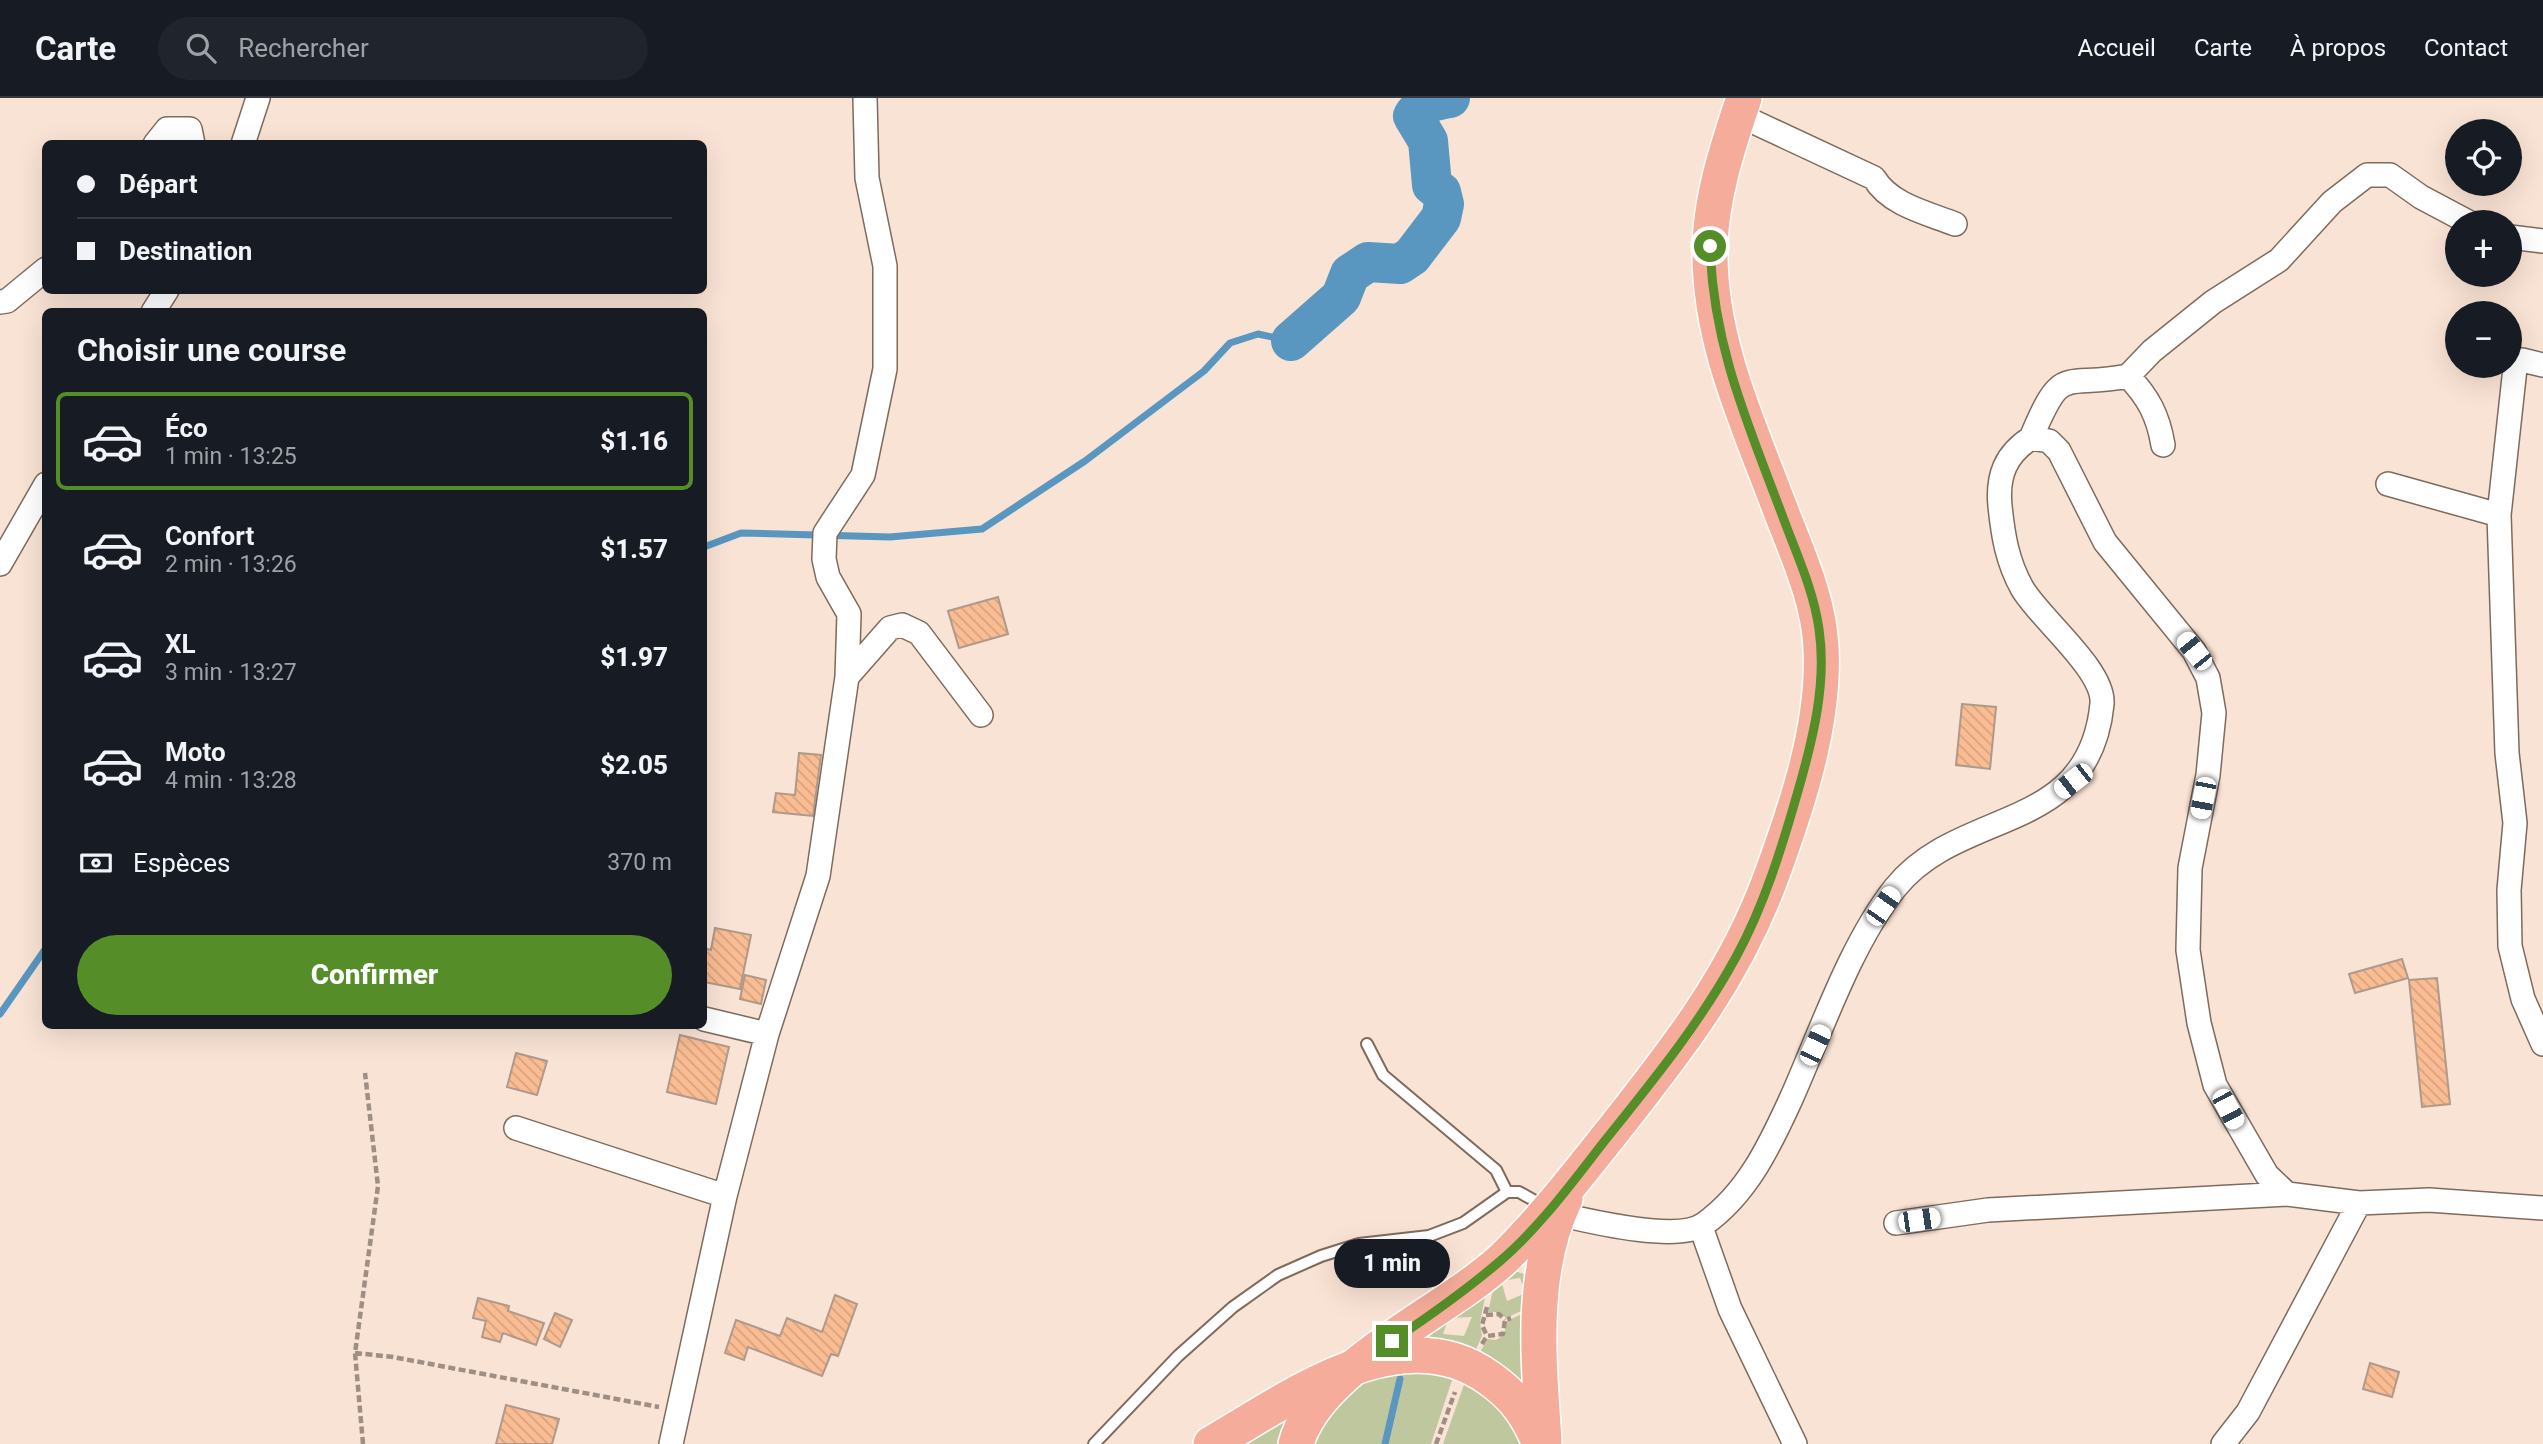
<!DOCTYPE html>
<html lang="fr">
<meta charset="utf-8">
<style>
:root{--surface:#171b24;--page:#20242c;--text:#f1f3f6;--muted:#9ea1a6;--line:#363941;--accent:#558d29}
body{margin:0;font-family:Roboto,sans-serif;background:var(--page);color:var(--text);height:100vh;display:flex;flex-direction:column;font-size:26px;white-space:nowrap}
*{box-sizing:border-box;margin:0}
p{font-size:23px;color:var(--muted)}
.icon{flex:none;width:38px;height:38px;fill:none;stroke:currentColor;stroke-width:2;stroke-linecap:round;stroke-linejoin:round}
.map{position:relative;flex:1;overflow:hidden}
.sheet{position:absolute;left:42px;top:210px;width:665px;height:721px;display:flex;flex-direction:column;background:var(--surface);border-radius:10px;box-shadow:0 7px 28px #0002}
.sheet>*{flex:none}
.hud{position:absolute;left:42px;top:42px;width:665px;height:154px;border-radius:10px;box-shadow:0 7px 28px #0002;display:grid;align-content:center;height:154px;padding:0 35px;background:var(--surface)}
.buttons{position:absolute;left:2445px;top:21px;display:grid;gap:14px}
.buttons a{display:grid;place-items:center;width:77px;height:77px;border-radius:50%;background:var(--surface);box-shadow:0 7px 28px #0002;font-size:35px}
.end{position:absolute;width:32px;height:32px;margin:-16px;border:9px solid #558d29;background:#fff;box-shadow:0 0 0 4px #fff}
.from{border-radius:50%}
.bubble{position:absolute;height:49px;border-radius:24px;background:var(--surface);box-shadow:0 7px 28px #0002;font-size:23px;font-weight:800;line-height:49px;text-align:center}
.car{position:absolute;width:21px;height:42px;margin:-21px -10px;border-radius:9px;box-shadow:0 0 5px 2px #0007;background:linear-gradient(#fff 24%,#345 0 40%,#fff 0 76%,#345 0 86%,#fff 0)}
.hud b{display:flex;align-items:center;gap:24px;height:66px;font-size:26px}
.hud b+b{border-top:2px solid var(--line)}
.hud i{width:18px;height:18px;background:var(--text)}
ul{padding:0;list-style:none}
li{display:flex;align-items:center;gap:21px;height:98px;margin:0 14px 10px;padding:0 21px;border:4px solid transparent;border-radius:10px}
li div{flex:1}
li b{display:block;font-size:26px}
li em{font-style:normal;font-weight:800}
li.on{border-color:var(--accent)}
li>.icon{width:63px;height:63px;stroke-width:1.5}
h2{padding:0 35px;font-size:32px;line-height:84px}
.pay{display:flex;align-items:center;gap:18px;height:77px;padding:0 35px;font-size:26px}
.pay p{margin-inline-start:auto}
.action{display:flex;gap:14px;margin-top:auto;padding:14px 35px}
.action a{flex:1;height:80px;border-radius:42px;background:var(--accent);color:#fff;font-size:28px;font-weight:800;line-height:80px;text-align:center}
header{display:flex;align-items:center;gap:42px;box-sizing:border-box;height:98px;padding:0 35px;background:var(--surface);border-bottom:2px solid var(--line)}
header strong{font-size:33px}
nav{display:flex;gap:38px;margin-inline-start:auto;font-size:24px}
.search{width:490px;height:63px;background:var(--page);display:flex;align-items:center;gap:18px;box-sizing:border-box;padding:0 24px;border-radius:38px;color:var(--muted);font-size:26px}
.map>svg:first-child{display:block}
.garden{fill:#bfc79f}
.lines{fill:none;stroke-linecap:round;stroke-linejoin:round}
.stream{stroke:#5996c0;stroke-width:7}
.river{stroke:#5996c0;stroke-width:40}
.building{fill:url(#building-back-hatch);stroke:#ae998b;stroke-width:2}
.lane-casing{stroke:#7e6b5d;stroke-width:14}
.street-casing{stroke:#7e6b5d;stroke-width:26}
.primary-casing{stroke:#fff;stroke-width:38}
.path{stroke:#9e8e83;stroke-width:4.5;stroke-dasharray:7 3.5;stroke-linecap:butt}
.lane{stroke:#fff;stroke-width:10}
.street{stroke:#fff;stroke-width:23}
.primary{stroke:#f6ac9a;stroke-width:35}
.route{stroke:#558d29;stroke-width:9}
</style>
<header>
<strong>Carte</strong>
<div class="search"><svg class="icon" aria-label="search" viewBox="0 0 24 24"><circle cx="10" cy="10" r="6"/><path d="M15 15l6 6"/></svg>Rechercher</div>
<nav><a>Accueil</a><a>Carte</a><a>À propos</a><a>Contact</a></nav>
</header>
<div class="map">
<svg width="2543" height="1346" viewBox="0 0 2543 1346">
<defs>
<pattern id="building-back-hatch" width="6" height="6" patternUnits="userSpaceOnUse" patternTransform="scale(1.75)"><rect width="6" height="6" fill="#fabd93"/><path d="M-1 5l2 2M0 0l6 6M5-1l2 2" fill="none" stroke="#d7a27e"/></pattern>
</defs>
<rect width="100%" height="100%" fill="#f9e3d4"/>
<!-- garden -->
<path class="garden" d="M1506 1170 1533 1179 1530 1209 1506 1220 1499 1214H1488L1496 1179 1502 1186 1507 1203 1526 1195 1520 1180 1502 1183Z
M1488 1185 1480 1224 1482 1238 1473 1258 1406 1245 1448 1222 1443 1236 1464 1238 1472 1219 1449 1220Z
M1530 1212 1533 1306 1477 1259 1488 1241 1496 1242 1504 1237 1507 1223Z
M1387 1271 1455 1273 1431 1346H1306L1345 1294Z
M1467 1278 1481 1285 1531 1346H1443Z
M1295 1314 1282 1346H1234Z"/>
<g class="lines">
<!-- stream -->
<path class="stream" d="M704 449 741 435 890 439 982 431 1085 363 1204 273 1230 245 1258 236 1291 243
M0 916 46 850
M1385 1346 1400 1281"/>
<!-- river -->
<path class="river" d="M1291 243 1341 199 1350 176 1368 164 1400 166 1412 158 1441 120 1444 106 1441 94 1432 87 1428 43 1413 18C1420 6 1437 2 1450 0"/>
</g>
<!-- building -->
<path class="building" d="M998 499 1008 536 959 550 948 513Z
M1962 606 1996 609 1990 671 1956 667Z
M799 655 821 657 813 718 773 714 776 695 795 697Z
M715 830 751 837 740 891 704 884V850L711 852Z
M2402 861 2408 880 2355 895 2349 876Z
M745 877 766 882 761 906 740 901Z
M2437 880 2450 1006 2422 1009 2409 882Z
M680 937 729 949 716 1006 667 994Z
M516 955 547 963 537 997 507 989Z
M835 1197 857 1206 838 1258 831 1256 822 1278 748 1249 744 1262 725 1255 736 1222 780 1238 787 1220 822 1234Z
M478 1200 509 1208 508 1213 544 1225 536 1247 503 1235 500 1244 482 1239 486 1223 473 1220Z
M555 1215 572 1222 560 1249 544 1241Z
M2370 1265 2399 1274 2392 1299 2363 1291Z
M506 1307 559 1321 552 1346H496Z"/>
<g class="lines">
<defs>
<path id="lane" d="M1367 946 1383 977 1496 1072 1507 1094
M1094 1346 1178 1258 1233 1209 1278 1177 1321 1158 1359 1146 1429 1138 1463 1125 1507 1094H1519L1544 1108"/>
<path id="street" d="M1739 17 1874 80C1890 107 1927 115 1955 126
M155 46 167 31H190L193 46
M243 46 258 0
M2510 139 2543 143
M0 204 7 203 46 171
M153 214 167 192
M2543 267 2522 262 2515 270 2499 417 2507 655 2515 725 2509 792 2510 848 2523 901 2543 946
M2128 278C2148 299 2158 317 2163 347
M2031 340C2063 264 2061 291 2128 278L2152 253 2213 204 2279 162 2332 104 2367 77H2390L2421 99 2468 124
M2388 386 2499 417
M0 466 46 386
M847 579 890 530 902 527 919 535 981 617
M704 921 767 936
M516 1030 725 1098
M1550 1111 1558 1116C1589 1123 1678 1145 1704 1126 1747 1096 1770 1047 1791 1001 1821 934 1850 847 1895 790 1961 708 2089 738 2102 606 2105 572 2039 520 2022 490 2007 463 2003 437 2000 408 1997 377 2006 356 2031 340L2049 343 2059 353 2105 444 2194 553 2208 580 2214 615 2208 677 2190 770 2188 852 2199 925 2215 987 2267 1077 2287 1096 2359 1105 2429 1102 2543 1110
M1896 1125 1988 1112 2287 1096
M1701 1129 1730 1211 1795 1346
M671 1346 725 1098 767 936 818 778 847 579 849 516 828 479 824 461 825 435 863 377 885 271V168L867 80 865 0
M2223 1346 2248 1314 2359 1105"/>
<path id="primary" d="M1544 1343C1539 1263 1529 1176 1565 1101
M1211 1346C1289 1301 1401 1216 1489 1280 1515 1298 1528 1317 1540 1346
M1296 1346C1317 1269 1445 1215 1503 1161 1544 1121 1579 1075 1615 1030 1679 949 1735 877 1771 779 1797 708 1825 626 1821 550 1819 501 1796 453 1779 408 1748 325 1709 243 1710 152 1710 102 1728 47 1744 0"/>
</defs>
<!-- lane casing -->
<use href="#lane" class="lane-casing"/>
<!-- street casing -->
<use href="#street" class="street-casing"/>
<!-- primary casing -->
<use href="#primary" class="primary-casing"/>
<!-- path -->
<path class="path" d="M1487 1209 1482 1227 1487 1238
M1486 1217 1499 1216 1505 1222
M1482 1246 1487 1238 1503 1236 1505 1222 1511 1220
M355 1255 393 1259 659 1309
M363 1346 355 1255 378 1088 365 975
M1436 1346 1455 1294"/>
<!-- lane -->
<use href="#lane" class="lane"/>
<!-- street -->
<use href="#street" class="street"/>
<!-- primary -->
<use href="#primary" class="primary"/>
</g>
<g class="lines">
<!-- route -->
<path class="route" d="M1392 1243C1428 1219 1465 1193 1499 1164 1539 1130 1571 1086 1603 1045 1651 985 1699 927 1736 859 1764 808 1782 749 1798 693 1813 641 1827 585 1819 531 1814 494 1797 457 1784 422 1749 328 1713 250 1710 148"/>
</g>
</svg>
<div class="buttons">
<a><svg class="icon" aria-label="locate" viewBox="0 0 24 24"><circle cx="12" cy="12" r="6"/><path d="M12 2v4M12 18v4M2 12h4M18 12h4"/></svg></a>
<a>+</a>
<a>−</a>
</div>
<i class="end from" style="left:1710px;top:148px"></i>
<i class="end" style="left:1392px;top:1243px"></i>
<div class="bubble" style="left:1334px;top:1141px;width:116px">1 min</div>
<i class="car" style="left:2194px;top:553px;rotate:321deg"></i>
<i class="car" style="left:2073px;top:683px;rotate:232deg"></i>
<i class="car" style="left:2203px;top:700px;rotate:191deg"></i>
<i class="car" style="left:1883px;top:808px;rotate:35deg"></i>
<i class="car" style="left:1815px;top:947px;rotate:25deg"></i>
<i class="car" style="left:2228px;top:1011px;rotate:152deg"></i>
<i class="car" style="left:1919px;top:1122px;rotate:82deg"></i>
<div class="hud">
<b><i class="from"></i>Départ</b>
<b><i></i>Destination</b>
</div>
<section class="sheet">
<h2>Choisir une course</h2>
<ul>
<li class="on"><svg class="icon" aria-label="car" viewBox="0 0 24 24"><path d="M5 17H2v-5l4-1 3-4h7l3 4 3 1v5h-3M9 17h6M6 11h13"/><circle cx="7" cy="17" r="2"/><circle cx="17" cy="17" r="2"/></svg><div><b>Éco</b><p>1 min · 13:25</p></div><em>$1.16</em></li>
<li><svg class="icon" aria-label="car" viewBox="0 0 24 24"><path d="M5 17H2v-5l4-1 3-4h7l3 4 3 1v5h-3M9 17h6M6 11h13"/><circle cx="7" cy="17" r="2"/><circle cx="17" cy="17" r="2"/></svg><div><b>Confort</b><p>2 min · 13:26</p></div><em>$1.57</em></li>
<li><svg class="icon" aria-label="car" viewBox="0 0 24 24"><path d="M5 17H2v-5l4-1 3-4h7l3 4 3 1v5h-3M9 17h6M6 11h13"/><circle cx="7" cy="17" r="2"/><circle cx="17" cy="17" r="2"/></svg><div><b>XL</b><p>3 min · 13:27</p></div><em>$1.97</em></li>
<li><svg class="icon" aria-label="car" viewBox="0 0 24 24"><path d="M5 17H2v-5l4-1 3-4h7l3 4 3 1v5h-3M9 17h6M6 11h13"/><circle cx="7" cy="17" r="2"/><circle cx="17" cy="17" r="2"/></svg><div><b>Moto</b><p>4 min · 13:28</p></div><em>$2.05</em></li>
</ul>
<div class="pay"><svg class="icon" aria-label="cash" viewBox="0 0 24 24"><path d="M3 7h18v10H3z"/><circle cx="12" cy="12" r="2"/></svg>Espèces<p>370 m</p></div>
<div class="action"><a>Confirmer</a></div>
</section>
</div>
